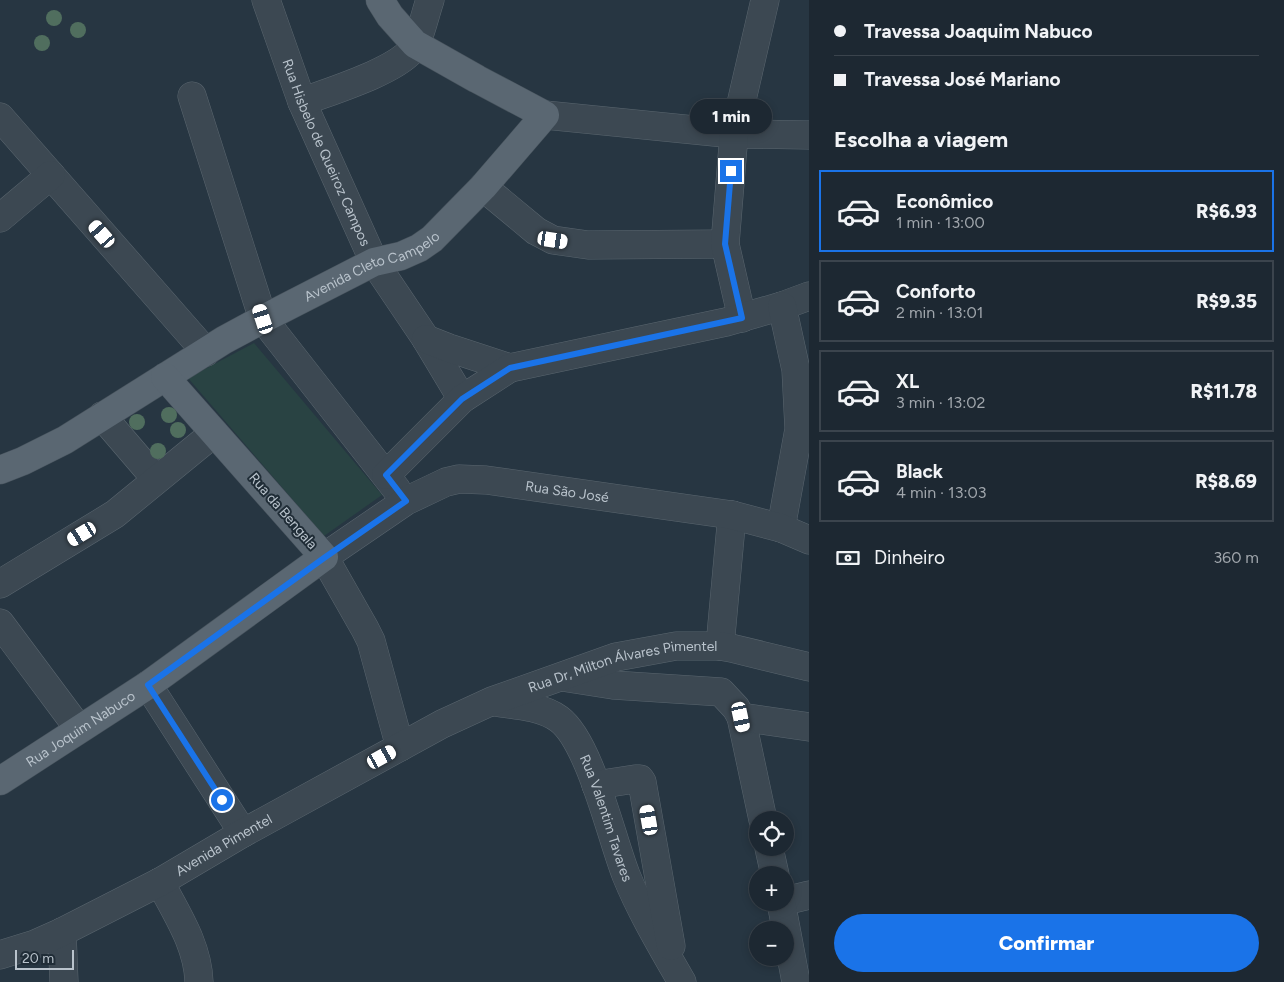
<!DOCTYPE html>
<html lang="pt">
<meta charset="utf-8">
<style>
:root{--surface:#1d2832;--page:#2a343e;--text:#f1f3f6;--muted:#a0a6ac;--line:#3b444d;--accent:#1a73e8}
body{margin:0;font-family:Figtree,sans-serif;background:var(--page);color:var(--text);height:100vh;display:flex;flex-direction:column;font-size:19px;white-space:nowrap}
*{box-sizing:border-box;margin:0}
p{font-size:16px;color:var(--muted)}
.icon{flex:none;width:28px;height:28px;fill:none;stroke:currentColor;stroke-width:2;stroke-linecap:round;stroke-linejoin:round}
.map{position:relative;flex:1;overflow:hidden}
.side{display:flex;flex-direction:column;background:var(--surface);width:475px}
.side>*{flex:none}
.top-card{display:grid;align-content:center;height:110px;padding:0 25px;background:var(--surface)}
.tools{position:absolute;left:749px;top:811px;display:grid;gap:10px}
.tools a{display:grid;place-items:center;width:45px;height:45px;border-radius:50%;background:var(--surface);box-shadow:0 2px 8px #0003,0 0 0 1px var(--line);font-size:25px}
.scale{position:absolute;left:15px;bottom:12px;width:59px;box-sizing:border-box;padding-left:5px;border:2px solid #b9c3cc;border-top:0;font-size:14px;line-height:18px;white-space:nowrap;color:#b9c3cc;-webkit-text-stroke:4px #202d37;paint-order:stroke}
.end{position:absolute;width:22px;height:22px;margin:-11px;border:6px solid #1a73e8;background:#fff;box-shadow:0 0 0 2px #fff}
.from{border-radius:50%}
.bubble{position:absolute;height:35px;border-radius:18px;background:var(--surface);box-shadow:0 2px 8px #0003,0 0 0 1px var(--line);font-size:16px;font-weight:800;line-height:35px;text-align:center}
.car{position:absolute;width:15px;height:30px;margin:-15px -8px;border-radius:6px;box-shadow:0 0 4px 1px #0007;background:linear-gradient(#fff 24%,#345 0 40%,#fff 0 76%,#345 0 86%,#fff 0)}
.top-card b{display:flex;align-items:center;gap:18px;height:48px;font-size:19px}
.top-card b+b{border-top:1px solid var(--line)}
.top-card i{width:12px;height:12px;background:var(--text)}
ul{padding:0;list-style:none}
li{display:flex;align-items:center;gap:15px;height:82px;margin:0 10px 8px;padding:0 15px;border:2px solid var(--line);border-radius:0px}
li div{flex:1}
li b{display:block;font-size:19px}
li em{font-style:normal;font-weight:800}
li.current{border-color:var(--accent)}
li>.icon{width:45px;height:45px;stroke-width:1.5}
h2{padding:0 25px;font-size:22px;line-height:60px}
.pay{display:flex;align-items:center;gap:12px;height:55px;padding:0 25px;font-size:19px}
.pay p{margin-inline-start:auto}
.action{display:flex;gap:10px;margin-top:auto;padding:10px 25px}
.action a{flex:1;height:58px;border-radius:30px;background:var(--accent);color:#fff;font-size:20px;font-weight:800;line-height:58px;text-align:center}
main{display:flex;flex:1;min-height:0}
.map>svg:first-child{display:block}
.green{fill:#294343}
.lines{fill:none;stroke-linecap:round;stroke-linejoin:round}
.minor-casing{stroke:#5a666f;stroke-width:29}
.major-casing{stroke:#45515b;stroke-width:29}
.minor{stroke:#3c4852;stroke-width:28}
.major{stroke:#5a6772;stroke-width:28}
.tree{fill:#506e5e}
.route{stroke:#1a73e8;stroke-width:6}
.labels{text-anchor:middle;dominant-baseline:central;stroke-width:4;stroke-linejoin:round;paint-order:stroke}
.street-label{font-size:14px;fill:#b9c3cc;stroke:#202d37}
</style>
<main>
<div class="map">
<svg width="809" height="982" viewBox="0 0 809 982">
<rect width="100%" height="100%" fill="#273642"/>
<!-- green -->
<path class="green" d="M254 343 382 495 324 536 188 378Z"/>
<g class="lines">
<defs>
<g id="minor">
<path id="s1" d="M266 0 302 102 374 262 426 339 462 399"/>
<path d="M192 96 263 319 397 490"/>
<path d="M302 102C330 91 391 73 411 51 420 40 425 14 430 0"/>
<path d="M545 115 734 134 809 135"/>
<path d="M0 117 206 352"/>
<path d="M483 187 536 231 553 240 588 245 725 244"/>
<path d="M0 218 51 175"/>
<path d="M742 318 725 244 734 134 765 0"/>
<path d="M426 339 449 348 510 368"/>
<path d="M102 416 156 479"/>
<path d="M386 475 462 399 510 368 726 322 782 306 809 296"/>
<path d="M781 528 799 429 796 370 782 306"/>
<path d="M0 584 115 514 214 433"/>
<path d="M0 623 79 729"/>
<path d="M720 646 732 515"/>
<path d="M562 677 613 685 721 692 736 708 741 717 763 820"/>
<path d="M148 685 243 833"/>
<path id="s2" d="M493 702C515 705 541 706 559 719 590 742 611 837 626 875 641 912 662 947 682 982"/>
<path d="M741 717 809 727"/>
<path id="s3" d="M400 747 371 641 365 629 324 557 406 501 446 482 459 479 486 480 732 515 781 528 809 540"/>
<path d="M596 785 635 779H640L642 782 671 946"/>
<path d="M769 848 775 875"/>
<path d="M160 882C176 913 198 945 199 982"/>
<path d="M785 901 809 895"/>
<path d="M781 902 796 982"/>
<path d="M62 932 64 982"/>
<path id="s4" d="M0 955 35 944 62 932 160 882 243 833 442 724 492 701 616 657 676 646H720L731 648 809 667"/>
</g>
<g id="major">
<path id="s5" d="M0 470 23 461 65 440 224 340 263 319 374 262 401 256 419 248 432 239 483 187 545 115 477 79 415 44 390 16 380 0"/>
<path id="s6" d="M0 781 148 685 324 557 165 377"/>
</g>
</defs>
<!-- minor casing -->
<use href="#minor" class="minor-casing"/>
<!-- major casing -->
<use href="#major" class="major-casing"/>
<!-- minor -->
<use href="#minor" class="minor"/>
<!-- major -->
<use href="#major" class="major"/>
</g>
<!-- trees -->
<g class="tree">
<circle cx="54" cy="18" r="8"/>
<circle cx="78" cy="30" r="8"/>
<circle cx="42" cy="43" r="8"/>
<circle cx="169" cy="415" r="8"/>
<circle cx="137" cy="422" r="8"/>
<circle cx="178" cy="430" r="8"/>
<circle cx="158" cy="451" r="8"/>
</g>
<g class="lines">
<!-- route -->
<path class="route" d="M222 800 148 685 324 558 406 501 386 475 462 399 510 368 742 318 725 244 731 171"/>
</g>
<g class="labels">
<!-- street labels -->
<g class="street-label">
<text stroke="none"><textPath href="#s1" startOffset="164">Rua Hisbelo de Queiroz Campos</textPath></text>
<text stroke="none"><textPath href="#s5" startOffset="425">Avenida Cleto Campelo</textPath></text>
<text stroke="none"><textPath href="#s3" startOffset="472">Rua São José</textPath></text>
<text transform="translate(283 511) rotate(49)">Rua da Bengala</text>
<text stroke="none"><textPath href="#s4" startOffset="691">Rua Dr, Milton Álvares Pimentel</textPath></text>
<text stroke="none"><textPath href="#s6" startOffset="96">Rua Joquim Nabuco</textPath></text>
<text stroke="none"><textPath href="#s2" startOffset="180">Rua Valentim Tavares</textPath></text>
<text stroke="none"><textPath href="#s4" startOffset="250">Avenida Pimentel</textPath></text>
</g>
</g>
</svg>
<div class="tools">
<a><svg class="icon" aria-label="locate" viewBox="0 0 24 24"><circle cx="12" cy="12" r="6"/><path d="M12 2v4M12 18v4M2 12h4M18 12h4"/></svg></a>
<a>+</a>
<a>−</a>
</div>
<div class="scale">20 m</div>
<i class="end from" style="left:222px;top:800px"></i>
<i class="end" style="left:731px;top:171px"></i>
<div class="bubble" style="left:690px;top:99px;width:82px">1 min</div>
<i class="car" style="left:102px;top:234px;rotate:319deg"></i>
<i class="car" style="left:553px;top:240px;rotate:99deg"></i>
<i class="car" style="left:263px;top:319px;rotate:342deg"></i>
<i class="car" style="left:82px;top:534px;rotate:239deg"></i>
<i class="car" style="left:741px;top:717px;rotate:168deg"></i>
<i class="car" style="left:382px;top:757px;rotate:61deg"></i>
<i class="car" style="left:649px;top:820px;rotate:350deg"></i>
</div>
<section class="side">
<div class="top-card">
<b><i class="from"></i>Travessa Joaquim Nabuco</b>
<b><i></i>Travessa José Mariano</b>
</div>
<h2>Escolha a viagem</h2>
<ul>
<li class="current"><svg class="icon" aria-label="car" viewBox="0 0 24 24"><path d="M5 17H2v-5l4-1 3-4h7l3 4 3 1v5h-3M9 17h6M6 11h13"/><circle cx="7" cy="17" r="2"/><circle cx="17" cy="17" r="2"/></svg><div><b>Econômico</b><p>1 min · 13:00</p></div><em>R$6.93</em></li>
<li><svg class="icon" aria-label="car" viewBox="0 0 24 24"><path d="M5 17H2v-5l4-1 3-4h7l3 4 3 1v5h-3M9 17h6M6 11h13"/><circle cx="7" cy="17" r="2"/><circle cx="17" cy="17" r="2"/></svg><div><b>Conforto</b><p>2 min · 13:01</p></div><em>R$9.35</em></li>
<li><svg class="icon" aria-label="car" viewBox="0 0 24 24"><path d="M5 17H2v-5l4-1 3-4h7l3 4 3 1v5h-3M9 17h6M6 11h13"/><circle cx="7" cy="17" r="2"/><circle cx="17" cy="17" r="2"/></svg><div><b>XL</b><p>3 min · 13:02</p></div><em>R$11.78</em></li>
<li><svg class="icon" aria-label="car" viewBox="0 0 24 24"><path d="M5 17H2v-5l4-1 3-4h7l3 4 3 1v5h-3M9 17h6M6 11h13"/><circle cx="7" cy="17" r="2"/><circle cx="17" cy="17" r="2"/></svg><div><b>Black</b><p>4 min · 13:03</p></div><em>R$8.69</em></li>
</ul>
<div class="pay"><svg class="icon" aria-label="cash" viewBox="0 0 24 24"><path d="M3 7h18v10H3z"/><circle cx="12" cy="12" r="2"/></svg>Dinheiro<p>360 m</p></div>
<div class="action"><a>Confirmar</a></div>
</section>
</main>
